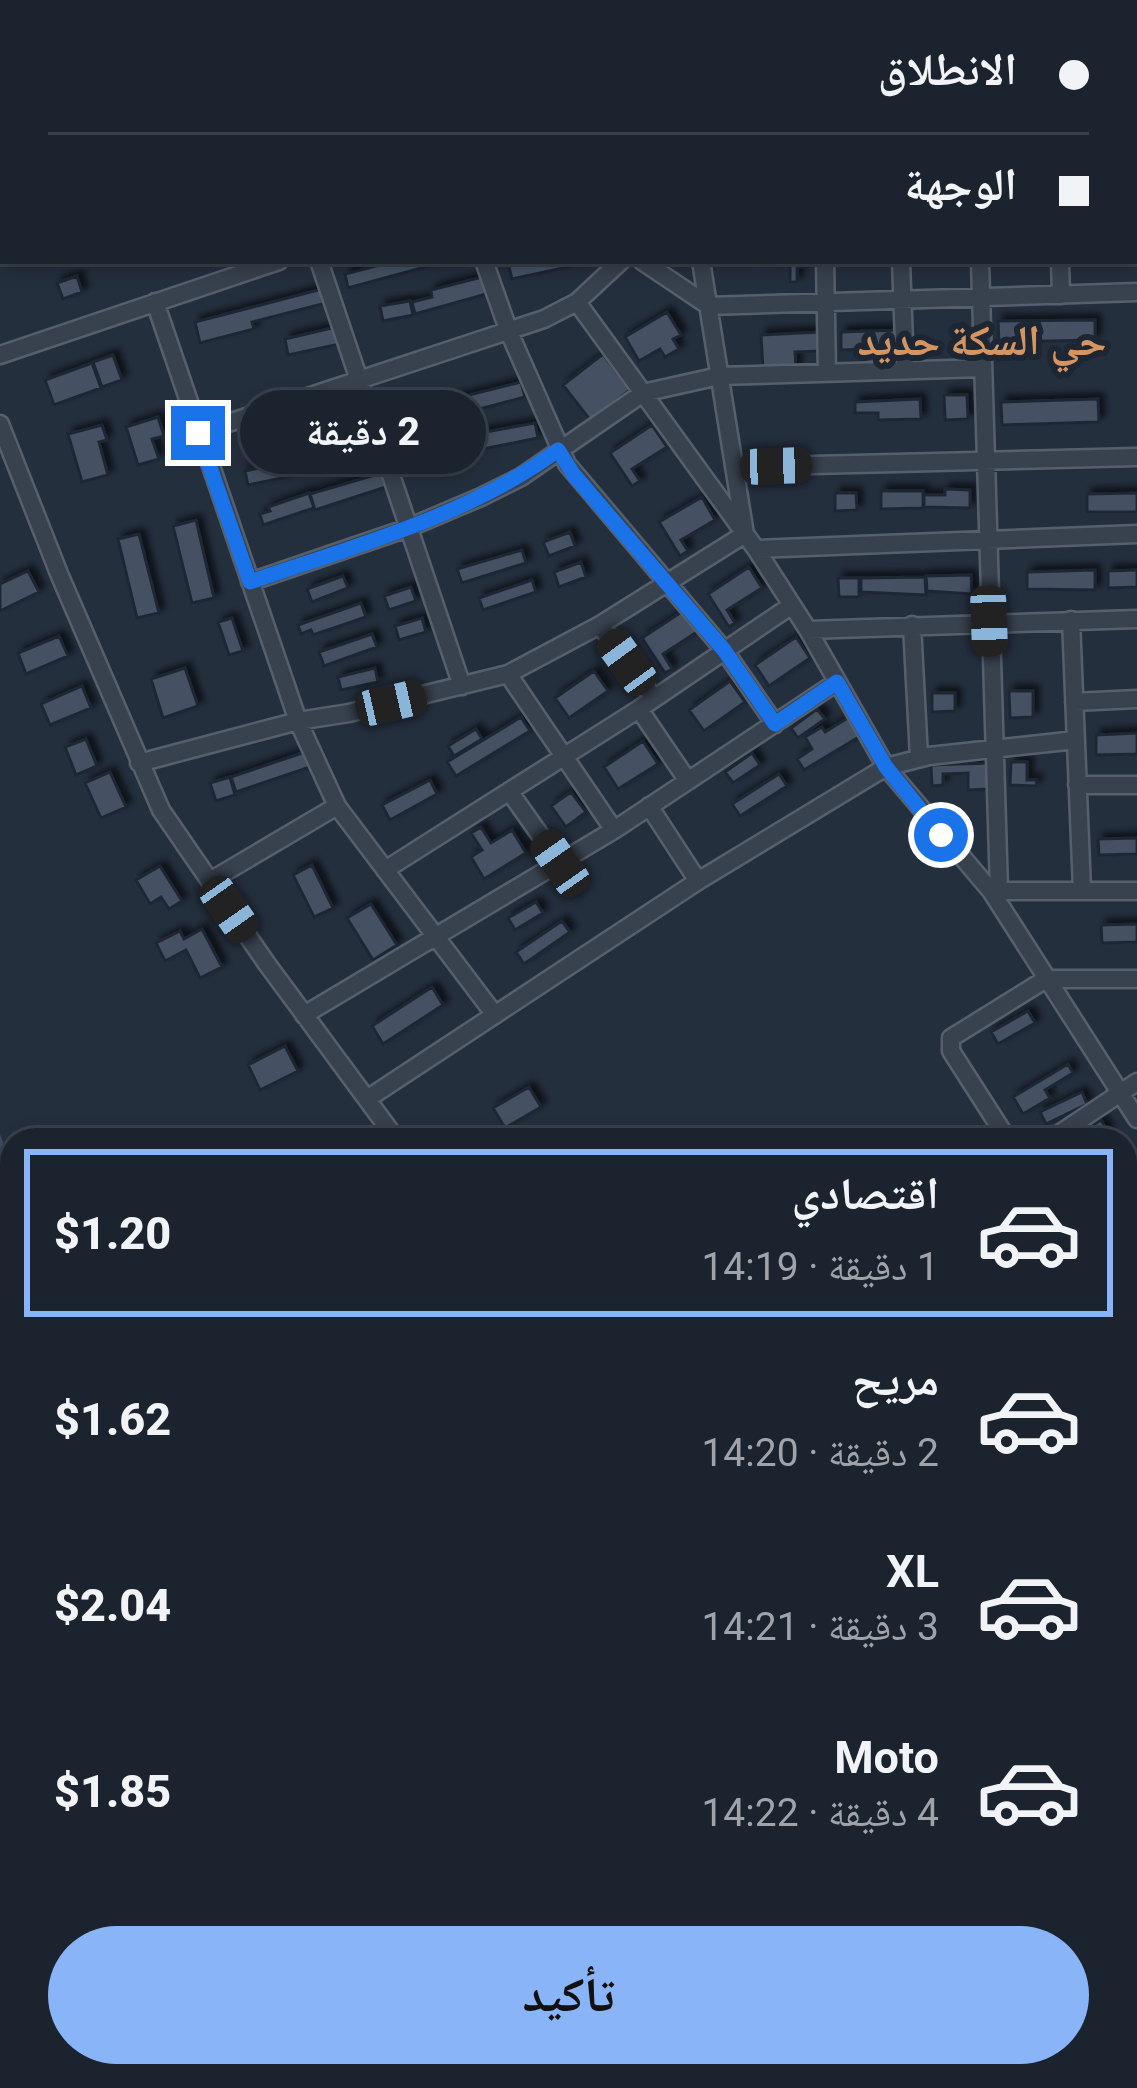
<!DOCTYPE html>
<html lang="ar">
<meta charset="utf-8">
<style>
:root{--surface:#1b232e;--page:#242b36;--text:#f1f3f6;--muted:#a0a4aa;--line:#39404a;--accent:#8ab4f8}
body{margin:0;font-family:Roboto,"Noto Naskh Arabic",sans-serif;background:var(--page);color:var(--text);direction:rtl;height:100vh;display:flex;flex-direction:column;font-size:45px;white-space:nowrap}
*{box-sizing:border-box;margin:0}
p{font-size:39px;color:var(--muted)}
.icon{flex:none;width:66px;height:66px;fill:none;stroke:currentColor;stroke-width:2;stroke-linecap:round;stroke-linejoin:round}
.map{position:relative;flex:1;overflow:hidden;direction:ltr}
.details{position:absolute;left:0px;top:1128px;width:1137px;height:960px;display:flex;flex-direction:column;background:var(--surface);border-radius:36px 36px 0 0;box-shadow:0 6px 18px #0003,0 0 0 3px var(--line);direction:rtl}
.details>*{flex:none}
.banner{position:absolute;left:0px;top:0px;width:1137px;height:264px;box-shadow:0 6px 18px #0003,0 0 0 3px var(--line);direction:rtl;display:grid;align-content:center;height:264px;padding:0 48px;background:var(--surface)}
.end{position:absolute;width:54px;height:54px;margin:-27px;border:15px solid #1a73e8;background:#fff;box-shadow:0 0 0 6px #fff}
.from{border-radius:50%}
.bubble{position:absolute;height:84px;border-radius:42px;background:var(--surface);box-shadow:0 6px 18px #0003,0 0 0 3px var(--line);font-size:39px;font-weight:800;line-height:84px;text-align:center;direction:rtl}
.car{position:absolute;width:36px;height:72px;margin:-36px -18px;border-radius:15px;box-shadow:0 0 9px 3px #0007;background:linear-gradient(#222 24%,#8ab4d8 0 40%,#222 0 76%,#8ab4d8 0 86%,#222 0)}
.banner b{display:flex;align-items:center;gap:42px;height:114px;font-size:45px}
.banner b+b{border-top:3px solid var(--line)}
.banner i{width:30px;height:30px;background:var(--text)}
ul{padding:21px 0 0;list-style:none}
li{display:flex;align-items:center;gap:36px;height:168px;margin:0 24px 18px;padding:0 24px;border:6px solid transparent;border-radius:0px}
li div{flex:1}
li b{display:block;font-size:45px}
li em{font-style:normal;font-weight:800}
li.active{border-color:var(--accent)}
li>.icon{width:108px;height:108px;stroke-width:1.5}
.button{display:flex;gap:24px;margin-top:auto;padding:24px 48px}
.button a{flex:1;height:138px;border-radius:72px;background:var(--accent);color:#111;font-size:48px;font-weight:800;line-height:138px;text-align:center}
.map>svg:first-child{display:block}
.water{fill:url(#water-waves)}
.building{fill:#455162;stroke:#1f2835;stroke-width:3;filter:url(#shadow)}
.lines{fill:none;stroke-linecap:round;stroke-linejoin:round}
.minor-casing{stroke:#565f6c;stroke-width:21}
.minor{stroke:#38414e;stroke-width:16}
.route{stroke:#1a73e8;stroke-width:15}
.labels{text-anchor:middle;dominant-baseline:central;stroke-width:12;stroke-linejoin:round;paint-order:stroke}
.neighbourhood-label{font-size:42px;font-weight:bold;fill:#d59563;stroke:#1d2633}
</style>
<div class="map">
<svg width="1137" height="2088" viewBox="0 0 1137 2088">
<defs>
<pattern id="water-waves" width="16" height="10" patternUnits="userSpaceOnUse" patternTransform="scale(3)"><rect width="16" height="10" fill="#394c67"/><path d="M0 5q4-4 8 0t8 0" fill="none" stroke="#53647b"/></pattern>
<filter id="shadow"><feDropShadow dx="5.5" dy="-5.5" stdDeviation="3" flood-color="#0009"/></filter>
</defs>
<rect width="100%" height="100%" fill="#242f3e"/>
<!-- water -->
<path class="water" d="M0 1134 12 1168V2076H623L638 2088H0Z"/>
<!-- building -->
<path class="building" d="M374 261H447L348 288 345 274 376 266Z
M518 261H576L577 265 512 279 508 263Z
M760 261H817V266L797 267V282H790V265L760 266Z
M77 276 82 292 63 299 57 283Z
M486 276 490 293 415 314 412 302 432 297 431 290Z
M322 289 326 303 252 322 254 329 200 343 195 322Z
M410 301 413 315 383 321 380 306Z
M667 312 681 335 673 339 679 349 665 357 660 349 639 361 625 337Z
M1095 320V340L999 342 998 321Z
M336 327 340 344 288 355 285 339Z
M900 330 901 348H879L880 365H864V349L841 350V332Z
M821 332 822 351 795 352 796 370 763 369 761 335Z
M603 354 630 390 590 420 563 385Z
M113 355 122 380 102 387 93 362Z
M92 363 101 388 54 405 45 380Z
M521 382 525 397 450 417 445 401Z
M944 395H967L968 419 945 420Z
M920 399 921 419 878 420V413H855V402Z
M1098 399 1099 422 1002 425 1001 402Z
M444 403 450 419 400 438 391 416 403 411 405 418Z
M158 417 164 436 152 439 159 459 138 465 126 427Z
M535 423 538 438 483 449 480 433Z
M102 425 107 440 99 442 108 475 82 482 68 434Z
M652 425 667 447 632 469 640 481 632 486 610 453Z
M371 430 375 447 300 465 297 453 348 441 347 436Z
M459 447 463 464 411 475 408 458Z
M297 455 301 474 248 485 245 471 283 463 282 458Z
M385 472 389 486 315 510 310 494Z
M945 489 970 490V508L924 507V495H945Z
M881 491H923V508L881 509Z
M309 493 314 508 263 525 260 514 270 511 268 507Z
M835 493H856L857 510 835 511Z
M1137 493V512H1087V494Z
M702 497 715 520 681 540 688 551 680 556 659 522Z
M196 520 214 598 192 603 173 526Z
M570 532 575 546 549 556 543 542Z
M139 534 159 613 137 618 118 539Z
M522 550 526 563 462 583 457 569Z
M581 562 586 577 559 587 554 572Z
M749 567 762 588 727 610 735 623 729 627 708 594Z
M1095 570V590L1027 589V572Z
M1137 570V587L1108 588V571Z
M28 571 39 592 0 611V584Z
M971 575 972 594 927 591 926 576Z
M343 576 348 588 312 602 307 589Z
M925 577 926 595 861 592V578Z
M838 578H859V597H839Z
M532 580 536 592 483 610 479 598Z
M411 587 416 601 389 610 384 596Z
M361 603 366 617 313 635 311 630 301 634 298 625Z
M683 611 697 632 663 654 672 669 665 673 642 638Z
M232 618 243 651 229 655 218 622Z
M422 618 426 632 399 640 395 626Z
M372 634 377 647 324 666 319 652Z
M59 636 68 656 26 674 18 653Z
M796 637 810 658 769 686 755 665Z
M185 668 198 706 163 718 151 679Z
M375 668 378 682 341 690 338 677Z
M594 671 608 691 569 718 555 698Z
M730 681 745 702 704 731 689 710Z
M82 686 91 708 50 725 41 704Z
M1009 691H1033V717L1010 718Z
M932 693H955V711L932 712Z
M817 709 825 719 798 738 791 728Z
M851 716 862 735 804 770 797 759 812 749 805 737 822 727 825 732Z
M521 717 530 731 456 776 447 762Z
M476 729 482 739 454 756 448 746Z
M1137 733V754L1096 755V735Z
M86 739 97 766 76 775 65 747Z
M643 741 658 764 618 789 604 767Z
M305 752 310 767 236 792 231 777Z
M752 753 760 765 733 783 725 772Z
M1011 762H1027V780H1037L1036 786 1010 785Z
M991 763 989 789 968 790V773L943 774V785L932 786 931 765Z
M110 772 126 807 101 818 85 783Z
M779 774 787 786 740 816 732 804Z
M230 777 235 795 216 801 210 783Z
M430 780 437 794 390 820 382 805Z
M571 792 586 812 566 827 551 806Z
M481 827 491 843 512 830 526 853 484 879 471 857 482 850 471 833Z
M1137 838V854L1099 855 1098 839Z
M312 865 333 908 314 917 293 875Z
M160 866 182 901 169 909 161 897 150 904 136 880Z
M536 902 543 913 515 930 508 918Z
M371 904 397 945 373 960 347 918Z
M562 921 570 932 524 964 516 952Z
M1137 924V942L1102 943 1101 925Z
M202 929 222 967 200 978 186 950 165 961 156 943 180 931 184 939Z
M432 987 443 1005 383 1044 372 1026Z
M1028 1011 1035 1023 998 1044 991 1032Z
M285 1046 298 1071 260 1090 248 1065Z
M1068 1064 1073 1073 1045 1090 1050 1098 1023 1114 1013 1097Z
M529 1087 541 1107 505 1128 493 1108Z
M1082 1092 1087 1104 1046 1124 1040 1112Z
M1101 1120 1108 1131 1094 1140H1069Z
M1137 1941V2013L1125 2025V1944L1130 1949Z"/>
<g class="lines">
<defs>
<path id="minor" d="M511 0 512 3
M648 0V3
M832 0 838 3
M1032 0 1039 3
M1054 0V3
M209 3 210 0
M751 3 752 0
M937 3 939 0
M0 8 3 9
M1134 14H1137
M1134 80 1137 81
M1134 157H1137
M319 261 462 686
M484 261 509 332 567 464 724 650 775 724
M642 261 709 306 1137 292
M825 261 827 373
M901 261 905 370
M980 261 999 890
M1060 261 1061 295
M577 302 756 549 808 630 886 767 991 891 1137 1119
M0 355 279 261
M0 424 60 576 161 810 267 964 397 1140
M198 433 544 319 577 302 621 261
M734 467 1137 457
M756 549 1137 534
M250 582 408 528 481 497 521 477 643 393 719 376 983 368
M1071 620 1082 890
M600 625 654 698
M912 625 919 757
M808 630 1137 619
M508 674 614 830
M1074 702 1137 699
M139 763 298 721 155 302
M688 781 639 709 792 605
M1077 785H1137
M509 791 560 863
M649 806 698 881
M385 870 639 709
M210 881 337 806
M991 891H1137
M304 1015 614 830 837 682
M495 1015 337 806 298 721 349 713 508 674 600 625 745 534 701 261
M367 1099 698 881 886 767 929 756 1076 740
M1008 1140 951 1051V1038L1046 979H1137
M1050 1140 1137 1082
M1125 1243 1137 1235
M1125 1334 1137 1356
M1125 1412 1137 1404
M1125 1606 1137 1623
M1125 1800 1137 1789
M1125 1814 1137 1816
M1125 1895 1137 1904"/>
</defs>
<!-- minor casing -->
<use href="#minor" class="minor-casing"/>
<!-- minor -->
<use href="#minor" class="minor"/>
</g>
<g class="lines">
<!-- route -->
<path class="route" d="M198 433 250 582C355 546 468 516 558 450L574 475 724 650 775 724 837 682 886 767 941 835"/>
</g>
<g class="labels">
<!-- neighbourhood labels -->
<g class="neighbourhood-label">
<text x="982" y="340">حي السكة حديد</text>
</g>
</g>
</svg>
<i class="end from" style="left:941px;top:835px"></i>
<i class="end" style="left:198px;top:433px"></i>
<div class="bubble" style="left:240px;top:390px;width:246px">2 دقيقة</div>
<i class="car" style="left:776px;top:466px;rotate:88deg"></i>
<i class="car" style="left:989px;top:621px;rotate:178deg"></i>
<i class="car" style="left:627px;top:662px;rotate:324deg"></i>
<i class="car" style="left:391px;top:703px;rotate:77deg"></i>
<i class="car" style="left:560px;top:863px;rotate:325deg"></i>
<i class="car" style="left:229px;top:909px;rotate:145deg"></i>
<div class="banner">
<b><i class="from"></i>الانطلاق</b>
<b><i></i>الوجهة</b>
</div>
<section class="details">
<ul>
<li class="active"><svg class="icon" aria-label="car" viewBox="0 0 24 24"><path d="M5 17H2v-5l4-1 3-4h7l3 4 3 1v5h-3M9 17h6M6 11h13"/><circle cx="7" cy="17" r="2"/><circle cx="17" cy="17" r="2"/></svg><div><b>اقتصادي</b><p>1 دقيقة · 14:19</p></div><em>$1.20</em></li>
<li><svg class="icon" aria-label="car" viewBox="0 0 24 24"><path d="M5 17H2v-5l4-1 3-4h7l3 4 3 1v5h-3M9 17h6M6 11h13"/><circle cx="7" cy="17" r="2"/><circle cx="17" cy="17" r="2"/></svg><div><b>مريح</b><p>2 دقيقة · 14:20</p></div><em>$1.62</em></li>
<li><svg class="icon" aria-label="car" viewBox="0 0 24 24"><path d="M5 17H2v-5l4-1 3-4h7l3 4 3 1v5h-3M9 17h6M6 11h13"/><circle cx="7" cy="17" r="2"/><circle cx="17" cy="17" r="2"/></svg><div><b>XL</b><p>3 دقيقة · 14:21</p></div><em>$2.04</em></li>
<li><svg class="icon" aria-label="car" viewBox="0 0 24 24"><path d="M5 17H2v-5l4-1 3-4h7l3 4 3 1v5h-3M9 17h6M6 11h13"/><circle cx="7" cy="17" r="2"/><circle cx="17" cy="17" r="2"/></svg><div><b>Moto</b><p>4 دقيقة · 14:22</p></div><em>$1.85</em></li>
</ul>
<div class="button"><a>تأكيد</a></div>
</section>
</div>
